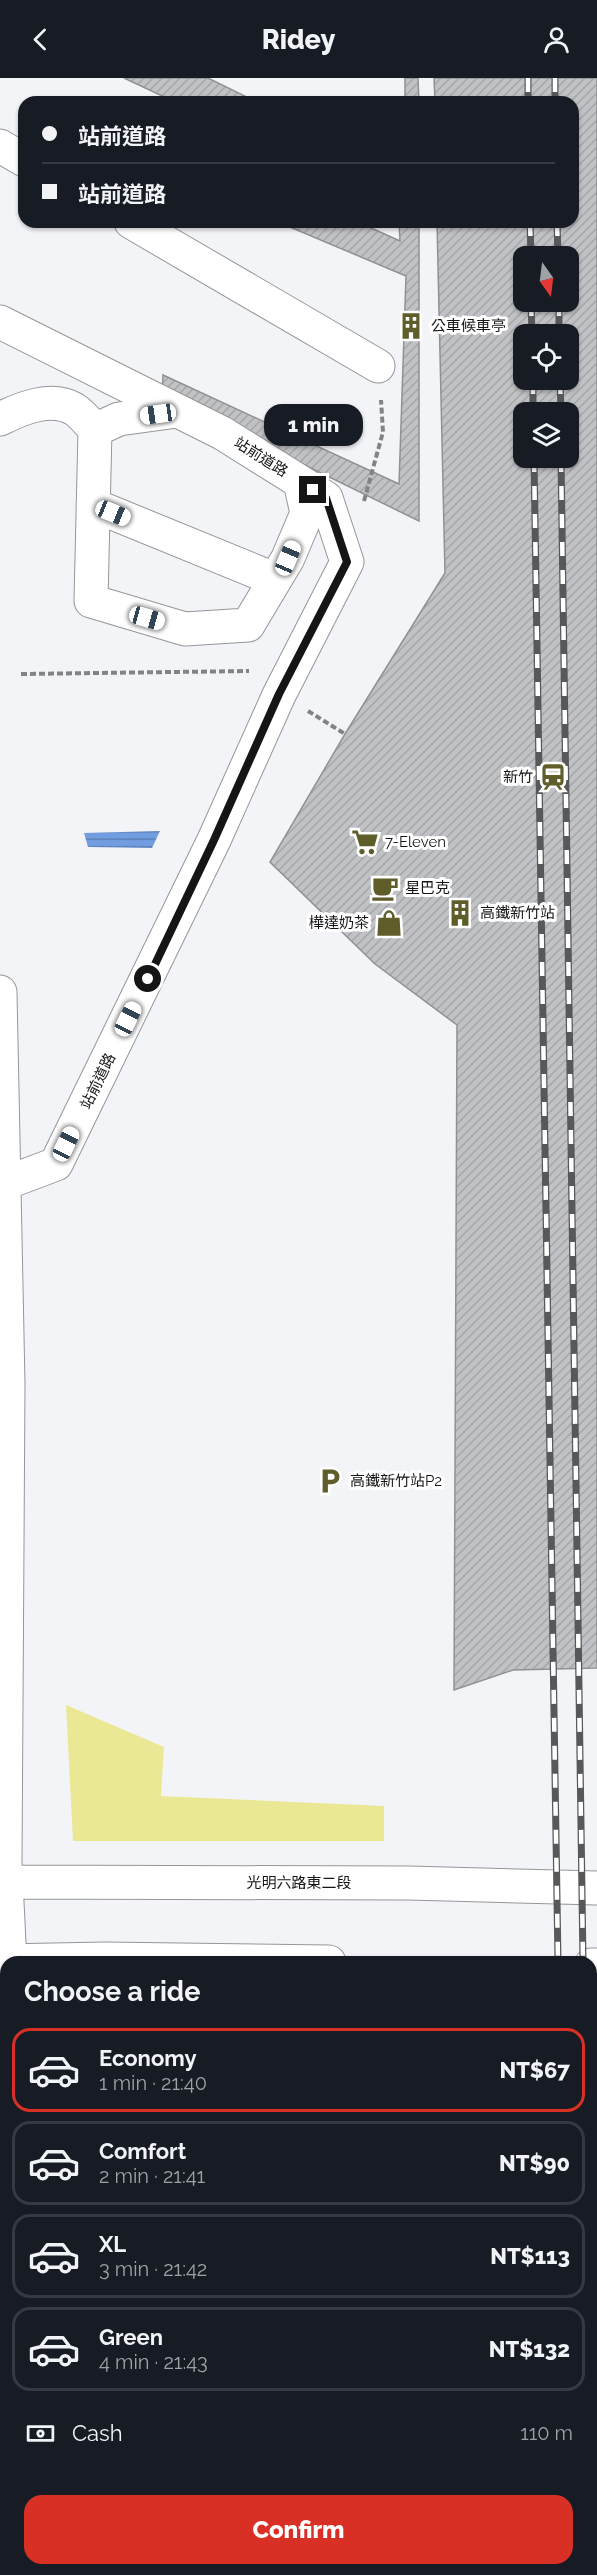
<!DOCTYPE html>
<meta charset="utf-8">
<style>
:root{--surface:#171b24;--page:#242831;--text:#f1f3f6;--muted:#9ea1a6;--line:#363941;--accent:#d93025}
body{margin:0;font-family:Raleway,"Noto Sans TC",sans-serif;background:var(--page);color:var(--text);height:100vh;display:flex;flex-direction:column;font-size:22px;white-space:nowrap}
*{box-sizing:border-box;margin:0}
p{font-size:20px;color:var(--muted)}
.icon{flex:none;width:33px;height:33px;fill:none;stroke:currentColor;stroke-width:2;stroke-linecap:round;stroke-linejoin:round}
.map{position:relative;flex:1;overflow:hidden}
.sheet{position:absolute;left:0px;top:1878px;width:597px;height:620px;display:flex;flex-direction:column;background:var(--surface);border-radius:18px 18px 0 0;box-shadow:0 2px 4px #0004}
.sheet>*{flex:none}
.guide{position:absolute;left:18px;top:18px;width:561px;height:132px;border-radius:18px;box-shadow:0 2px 4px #0004;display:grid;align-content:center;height:132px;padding:0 24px;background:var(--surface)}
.needle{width:39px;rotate:166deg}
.buttons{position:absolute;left:513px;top:168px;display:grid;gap:12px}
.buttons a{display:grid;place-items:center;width:66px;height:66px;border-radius:12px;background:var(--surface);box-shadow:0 2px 4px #0004;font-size:30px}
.end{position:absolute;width:27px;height:27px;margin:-14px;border:8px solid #151516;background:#fff;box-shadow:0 0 0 3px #fff}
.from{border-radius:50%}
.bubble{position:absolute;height:42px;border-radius:18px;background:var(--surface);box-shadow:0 2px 4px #0004;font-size:20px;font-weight:800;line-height:42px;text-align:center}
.car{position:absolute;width:18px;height:36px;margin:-18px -9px;border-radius:8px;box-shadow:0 0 4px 2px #0007;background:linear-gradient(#fff 24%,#345 0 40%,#fff 0 76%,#345 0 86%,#fff 0)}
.guide b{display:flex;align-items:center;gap:21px;height:57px;font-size:22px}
.guide b+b{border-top:2px solid var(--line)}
.guide i{width:15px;height:15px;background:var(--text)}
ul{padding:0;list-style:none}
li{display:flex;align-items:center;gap:18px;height:84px;margin:0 12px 9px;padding:0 12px;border:3px solid var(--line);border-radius:18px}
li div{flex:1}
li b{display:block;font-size:22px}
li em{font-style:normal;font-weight:800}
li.selected{border-color:var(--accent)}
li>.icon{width:54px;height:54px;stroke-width:1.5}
h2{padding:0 24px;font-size:27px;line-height:72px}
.pay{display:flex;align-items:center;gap:15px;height:66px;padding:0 24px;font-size:22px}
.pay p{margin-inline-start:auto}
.cta{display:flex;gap:12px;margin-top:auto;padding:12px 24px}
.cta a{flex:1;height:69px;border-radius:18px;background:var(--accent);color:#fff;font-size:24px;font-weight:800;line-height:69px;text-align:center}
header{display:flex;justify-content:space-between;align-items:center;height:78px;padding:0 24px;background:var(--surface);font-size:27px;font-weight:800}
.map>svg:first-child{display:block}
.green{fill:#ebe895}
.water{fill:url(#water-rules)}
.building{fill:url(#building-hatch);stroke:#8f9193;stroke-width:1.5;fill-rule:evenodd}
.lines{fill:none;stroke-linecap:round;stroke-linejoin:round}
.minor-casing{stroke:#949698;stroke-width:35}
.major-casing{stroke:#949698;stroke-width:35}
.path{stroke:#838385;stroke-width:4;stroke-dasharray:6 3;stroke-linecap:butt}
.minor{stroke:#fff;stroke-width:33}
.major{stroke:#fff;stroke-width:33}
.rail-casing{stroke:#575859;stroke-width:7}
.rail{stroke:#fff;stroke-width:4.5;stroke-dasharray:14;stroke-linecap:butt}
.route{stroke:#151516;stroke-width:8}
.labels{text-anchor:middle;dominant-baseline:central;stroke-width:6;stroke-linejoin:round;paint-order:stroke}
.poi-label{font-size:15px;fill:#151516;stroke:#fff;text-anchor:start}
.street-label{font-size:15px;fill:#151516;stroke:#fff}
</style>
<header><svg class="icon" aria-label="back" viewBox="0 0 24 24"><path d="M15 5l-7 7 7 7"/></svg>Ridey<svg class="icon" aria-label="person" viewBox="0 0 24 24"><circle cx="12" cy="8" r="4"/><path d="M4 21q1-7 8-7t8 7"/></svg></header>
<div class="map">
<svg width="597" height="2497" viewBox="0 0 597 2497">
<defs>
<pattern id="water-rules" width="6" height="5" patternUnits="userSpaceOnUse" patternTransform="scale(1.5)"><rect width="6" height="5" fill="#729ee1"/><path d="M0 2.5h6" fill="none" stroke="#5c80b5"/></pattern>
<pattern id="building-hatch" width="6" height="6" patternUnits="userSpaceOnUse" patternTransform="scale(1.5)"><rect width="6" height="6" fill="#c1c2c5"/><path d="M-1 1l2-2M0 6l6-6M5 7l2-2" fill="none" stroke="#a5a6a8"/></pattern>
</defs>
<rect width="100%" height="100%" fill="#f3f4f7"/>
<!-- green -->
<path class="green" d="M66 1627 164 1669 161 1718 384 1728V1763H73Z
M415 2492H480V2497H415Z"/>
<!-- water -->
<path class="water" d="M160 753 152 770 88 769 84 755Z"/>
<!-- building -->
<path class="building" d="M124 0H208L257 24H175Z
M405 0H418L419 24H405Z
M434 0H597V1590L513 1592 454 1612 457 947 375 886 270 784 345 656 445 495 437 144H573V24H435ZM524 178H568V224H524ZM524 256H568V302H524ZM524 334H568V380H524Z
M278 144H358L400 163 399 144H419V443L162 317 163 297 399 406 406 198Z
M0 2134H6V2211H0Z
M0 2347H6V2424H0Z"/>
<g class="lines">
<defs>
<path id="minor" d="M0 68 24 82
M131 144 378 288
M0 244 222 355 326 420 347 484 279 617 214 762 56 1086 3 1106
M0 341C22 330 51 318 74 331 82 336 89 345 95 352L91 523 185 551 248 547 288 480 307 435 300 404
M95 352 119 341 177 333
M93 427 274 501
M0 914 8 1306 5 1785 10 1884
M0 1804 409 1805 597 1810
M0 2041H6
M591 2064H597
M591 2453 593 2497
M364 2492V2497"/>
<path id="major" d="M0 1883 105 1881 329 1884
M591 1887H597
M0 1992H6
M591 2008H597"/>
</defs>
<!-- minor casing -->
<use href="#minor" class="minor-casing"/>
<!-- major casing -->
<use href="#major" class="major-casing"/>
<!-- path -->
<path class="path" d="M364 423 383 354 381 322
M21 596 249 593
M308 633 345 656
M460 2492 461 2497"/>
<!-- minor -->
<use href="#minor" class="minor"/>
<!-- major -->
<use href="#major" class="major"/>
<defs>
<path id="rail" d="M528 0V24
M555 0V24
M530 144 531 178
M557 144 558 178
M531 224 532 256
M559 224V256
M533 302V334
M560 302 561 334
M534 380 558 1884
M561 380 583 1884
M591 2439 592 2497
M567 2492V2497"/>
</defs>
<!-- rail casing -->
<use href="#rail" class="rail-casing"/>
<!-- rail -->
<use href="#rail" class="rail"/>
</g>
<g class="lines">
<!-- route -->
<path class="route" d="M148 901 214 762 279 616 347 484 326 420 313 412"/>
</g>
<!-- icons -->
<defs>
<symbol id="building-bare" viewBox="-9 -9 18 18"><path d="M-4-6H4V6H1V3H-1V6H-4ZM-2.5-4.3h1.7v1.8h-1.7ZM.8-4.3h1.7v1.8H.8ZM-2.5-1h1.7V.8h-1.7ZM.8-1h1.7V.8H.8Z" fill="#5f5d29" stroke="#fff" stroke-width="2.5" paint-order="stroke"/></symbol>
<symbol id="station-bare" viewBox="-9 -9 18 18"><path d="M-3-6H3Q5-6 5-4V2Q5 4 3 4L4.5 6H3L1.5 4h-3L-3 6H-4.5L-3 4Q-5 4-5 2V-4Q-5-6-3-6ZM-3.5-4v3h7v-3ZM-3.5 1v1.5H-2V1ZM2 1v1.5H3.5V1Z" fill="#5f5d29" stroke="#fff" stroke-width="2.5" paint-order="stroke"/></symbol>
<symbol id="supermarket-bare" viewBox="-9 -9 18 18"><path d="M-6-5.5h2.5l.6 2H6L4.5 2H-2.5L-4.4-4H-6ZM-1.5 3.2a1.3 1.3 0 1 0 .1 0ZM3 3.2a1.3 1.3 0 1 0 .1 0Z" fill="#5f5d29" stroke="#fff" stroke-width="2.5" paint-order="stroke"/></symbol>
<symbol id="cafe-bare" viewBox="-9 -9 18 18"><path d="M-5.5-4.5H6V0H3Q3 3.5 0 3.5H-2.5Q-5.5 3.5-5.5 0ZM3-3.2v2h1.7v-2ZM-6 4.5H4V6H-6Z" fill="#5f5d29" stroke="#fff" stroke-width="2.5" paint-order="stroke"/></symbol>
<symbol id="shop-bare" viewBox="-9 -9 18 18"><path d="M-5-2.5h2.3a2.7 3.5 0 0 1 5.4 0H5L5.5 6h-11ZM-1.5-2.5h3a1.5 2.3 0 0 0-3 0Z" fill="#5f5d29" stroke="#fff" stroke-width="2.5" paint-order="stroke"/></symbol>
<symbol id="parking-bare" viewBox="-9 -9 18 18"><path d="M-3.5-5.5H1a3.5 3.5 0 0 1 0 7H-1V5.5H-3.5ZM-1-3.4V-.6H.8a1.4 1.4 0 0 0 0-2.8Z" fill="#5f5d29" stroke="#fff" stroke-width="2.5" paint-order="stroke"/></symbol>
</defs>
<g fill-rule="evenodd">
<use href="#building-bare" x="392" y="229" width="38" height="38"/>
<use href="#station-bare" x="534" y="680" width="38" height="38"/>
<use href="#supermarket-bare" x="346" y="745" width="38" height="38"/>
<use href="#cafe-bare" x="366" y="791" width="38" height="38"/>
<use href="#building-bare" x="441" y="816" width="38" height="38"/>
<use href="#shop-bare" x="370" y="826" width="38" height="38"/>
<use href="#parking-bare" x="311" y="1384" width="38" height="38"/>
</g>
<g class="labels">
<!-- poi labels -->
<g class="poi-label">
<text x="431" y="248">公車候車亭</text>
<text x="533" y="699" text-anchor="end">新竹</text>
<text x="385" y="764">7-Eleven</text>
<text x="405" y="810">星巴克</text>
<text x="480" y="835">高鐵新竹站</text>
<text x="369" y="845" text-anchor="end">樺達奶茶</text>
<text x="350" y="1403">高鐵新竹站P2</text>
</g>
<!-- street labels -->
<g class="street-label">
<text transform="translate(261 379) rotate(32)">站前道路</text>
<text transform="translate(98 1003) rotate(-64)">站前道路</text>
<text x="299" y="1805">光明六路東二段</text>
</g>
</g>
</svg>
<div class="buttons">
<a><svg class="needle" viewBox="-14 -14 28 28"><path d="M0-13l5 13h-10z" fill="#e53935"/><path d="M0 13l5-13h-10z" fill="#9ea1a6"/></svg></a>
<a><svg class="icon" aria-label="locate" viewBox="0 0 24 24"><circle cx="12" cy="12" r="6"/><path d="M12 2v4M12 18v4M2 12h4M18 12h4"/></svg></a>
<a><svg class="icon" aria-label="layers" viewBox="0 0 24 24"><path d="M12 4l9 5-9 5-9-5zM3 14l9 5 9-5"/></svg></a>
</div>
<i class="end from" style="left:148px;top:901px"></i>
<i class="end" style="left:313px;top:412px"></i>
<div class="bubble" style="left:264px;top:326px;width:99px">1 min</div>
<i class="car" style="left:158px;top:336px;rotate:262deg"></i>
<i class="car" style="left:113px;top:435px;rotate:112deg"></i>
<i class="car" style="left:288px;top:480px;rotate:23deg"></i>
<i class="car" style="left:147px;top:540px;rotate:106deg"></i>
<i class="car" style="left:128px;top:941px;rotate:26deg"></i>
<i class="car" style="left:66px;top:1066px;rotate:26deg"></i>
<div class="guide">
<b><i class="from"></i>站前道路</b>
<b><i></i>站前道路</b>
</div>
<section class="sheet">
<h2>Choose a ride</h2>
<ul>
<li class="selected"><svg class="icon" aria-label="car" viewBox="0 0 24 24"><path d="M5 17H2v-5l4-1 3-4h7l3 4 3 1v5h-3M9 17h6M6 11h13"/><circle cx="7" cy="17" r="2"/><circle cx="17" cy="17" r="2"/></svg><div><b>Economy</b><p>1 min · 21:40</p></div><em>NT$67</em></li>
<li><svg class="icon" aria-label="car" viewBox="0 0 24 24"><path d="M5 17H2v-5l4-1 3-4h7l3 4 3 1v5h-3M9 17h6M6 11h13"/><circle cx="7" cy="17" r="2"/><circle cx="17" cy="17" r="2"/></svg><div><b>Comfort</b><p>2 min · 21:41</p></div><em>NT$90</em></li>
<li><svg class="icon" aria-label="car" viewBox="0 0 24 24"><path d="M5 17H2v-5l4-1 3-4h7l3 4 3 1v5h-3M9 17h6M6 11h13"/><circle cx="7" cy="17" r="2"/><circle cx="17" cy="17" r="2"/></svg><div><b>XL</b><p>3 min · 21:42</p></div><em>NT$113</em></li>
<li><svg class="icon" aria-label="car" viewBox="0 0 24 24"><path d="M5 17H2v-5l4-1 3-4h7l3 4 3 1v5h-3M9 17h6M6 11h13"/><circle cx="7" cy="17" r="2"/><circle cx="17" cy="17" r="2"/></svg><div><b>Green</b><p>4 min · 21:43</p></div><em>NT$132</em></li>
</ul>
<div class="pay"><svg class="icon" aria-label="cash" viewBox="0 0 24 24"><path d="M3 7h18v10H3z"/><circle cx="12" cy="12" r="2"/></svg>Cash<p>110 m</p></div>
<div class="cta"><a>Confirm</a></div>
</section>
</div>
